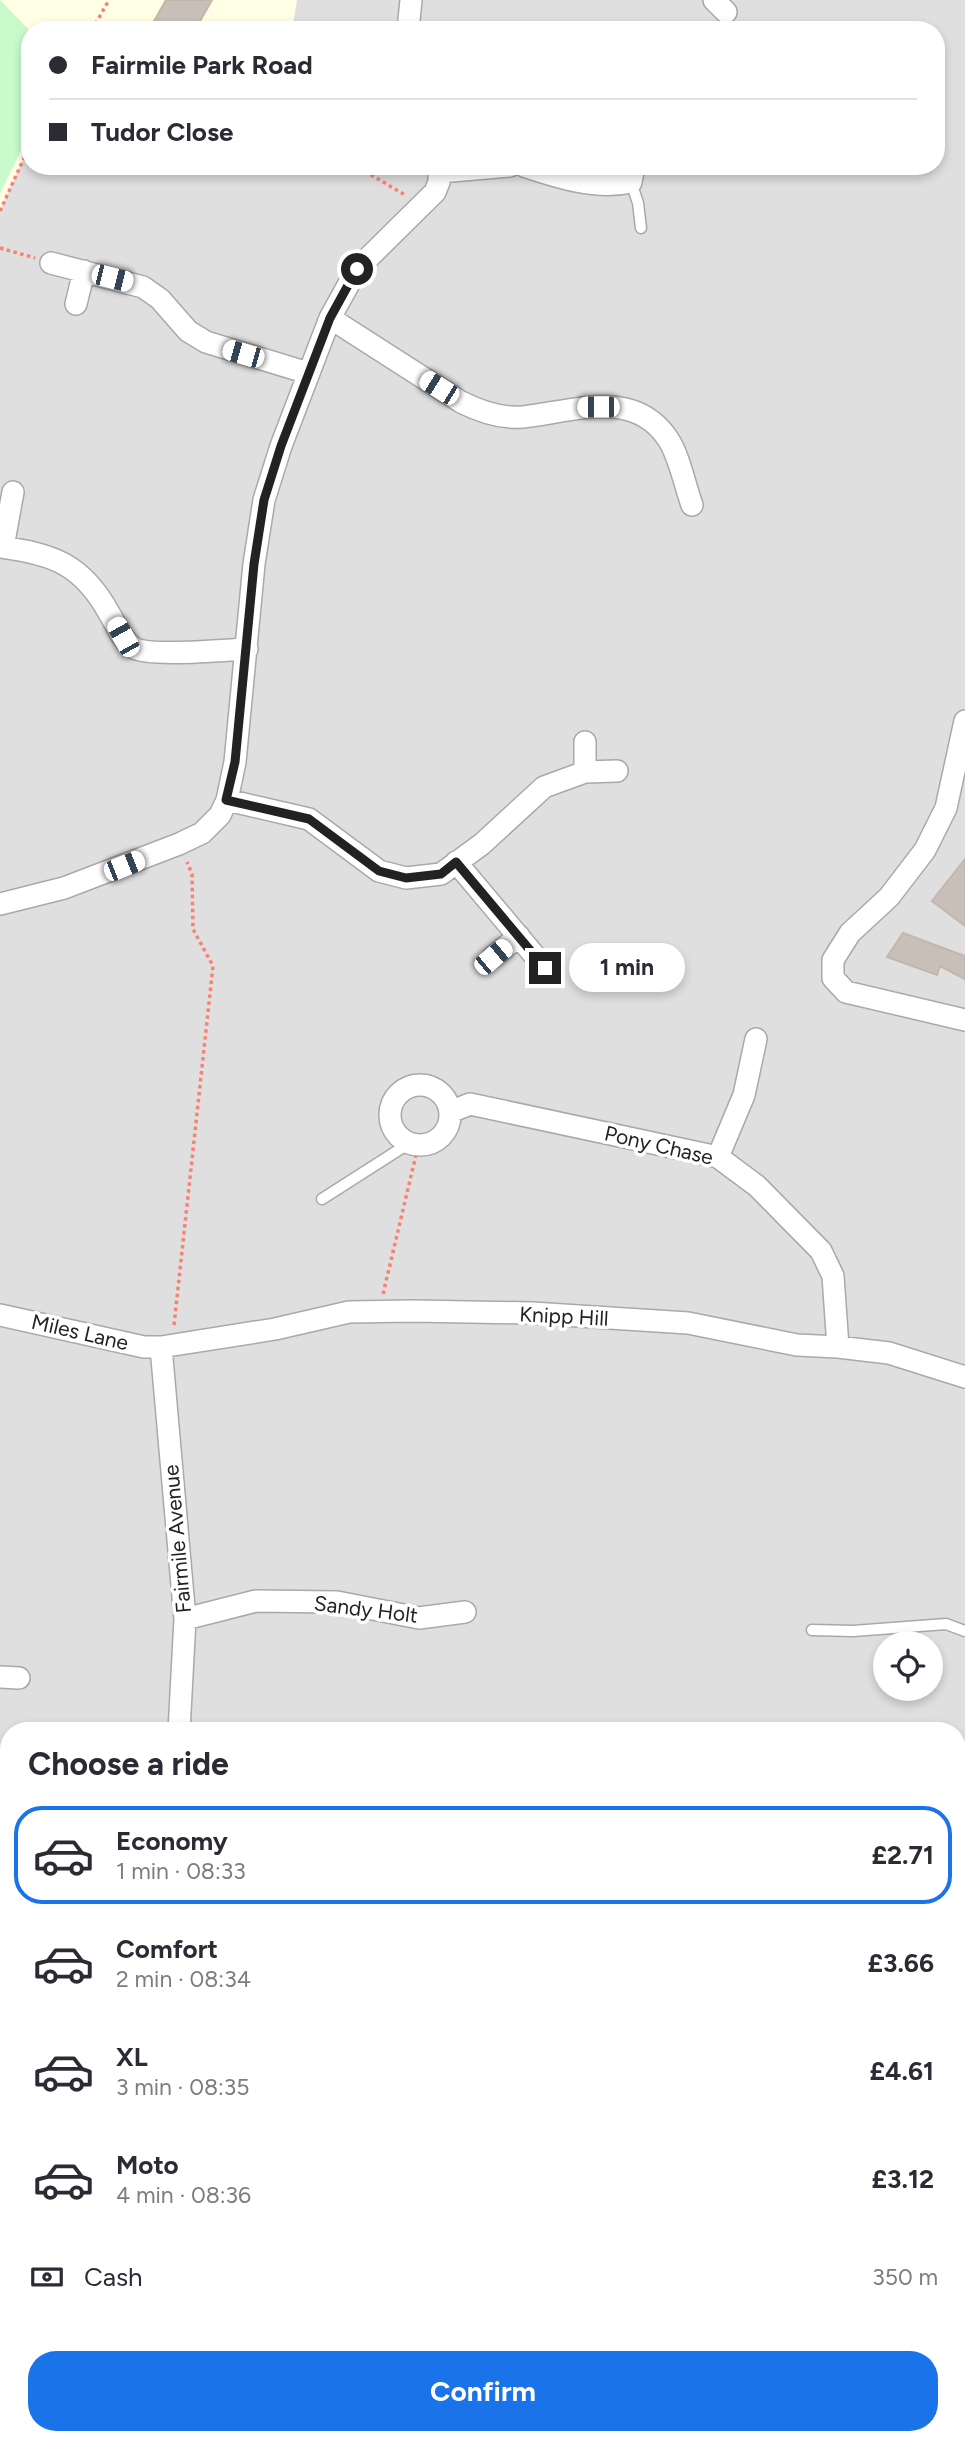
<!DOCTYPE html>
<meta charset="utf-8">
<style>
:root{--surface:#fff;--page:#f7f7f7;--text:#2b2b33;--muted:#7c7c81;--line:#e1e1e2;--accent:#1a73e8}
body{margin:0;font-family:Figtree,sans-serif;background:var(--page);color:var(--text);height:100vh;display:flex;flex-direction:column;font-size:26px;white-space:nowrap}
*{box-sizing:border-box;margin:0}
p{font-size:23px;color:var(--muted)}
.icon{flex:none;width:38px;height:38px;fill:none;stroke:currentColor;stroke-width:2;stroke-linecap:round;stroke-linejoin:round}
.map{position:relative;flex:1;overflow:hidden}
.sheet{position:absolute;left:0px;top:1722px;width:966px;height:723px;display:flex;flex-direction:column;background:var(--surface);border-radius:28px 28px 0 0;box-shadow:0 4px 10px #0003}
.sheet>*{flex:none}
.hud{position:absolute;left:21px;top:21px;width:924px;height:154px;border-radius:28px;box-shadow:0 4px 10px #0003;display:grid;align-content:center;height:154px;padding:0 28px;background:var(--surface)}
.buttons{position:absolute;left:873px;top:1631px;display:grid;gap:14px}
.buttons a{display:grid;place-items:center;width:70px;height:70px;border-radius:50%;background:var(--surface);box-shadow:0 4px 10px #0003;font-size:35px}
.end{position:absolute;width:32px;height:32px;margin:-16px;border:9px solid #222;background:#fff;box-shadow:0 0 0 4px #fff}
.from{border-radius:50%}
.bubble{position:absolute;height:49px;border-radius:24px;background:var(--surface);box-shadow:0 4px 10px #0003;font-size:23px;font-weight:700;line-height:49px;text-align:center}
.car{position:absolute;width:21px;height:42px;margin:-21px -10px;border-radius:9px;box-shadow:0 0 5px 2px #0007;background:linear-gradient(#fff 24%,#345 0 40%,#fff 0 76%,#345 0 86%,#fff 0)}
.hud b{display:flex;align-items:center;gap:24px;height:66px;font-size:26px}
.hud b+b{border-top:2px solid var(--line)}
.hud i{width:18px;height:18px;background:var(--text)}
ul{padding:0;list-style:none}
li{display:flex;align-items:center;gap:21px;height:98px;margin:0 14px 10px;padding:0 14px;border:4px solid transparent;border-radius:28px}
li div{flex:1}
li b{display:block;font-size:26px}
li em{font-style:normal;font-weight:700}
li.selected{border-color:var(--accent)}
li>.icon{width:63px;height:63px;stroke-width:1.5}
h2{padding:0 28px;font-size:32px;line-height:84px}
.pay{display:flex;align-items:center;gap:18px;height:77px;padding:0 28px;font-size:26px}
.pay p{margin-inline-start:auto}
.action{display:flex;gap:14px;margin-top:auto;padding:14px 28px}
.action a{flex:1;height:80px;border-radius:28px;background:var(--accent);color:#fff;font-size:28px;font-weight:700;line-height:80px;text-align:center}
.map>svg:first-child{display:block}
.residential{fill:#e0dfdf;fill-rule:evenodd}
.education{fill:#ffffe5}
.park{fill:#c8facc}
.building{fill:#c7bfb8;stroke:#c4b6ab;stroke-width:2}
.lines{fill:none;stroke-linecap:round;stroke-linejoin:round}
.lane-casing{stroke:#a9a9a9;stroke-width:13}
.street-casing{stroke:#a9a9a9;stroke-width:24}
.path{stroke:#fa8072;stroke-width:3.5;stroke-dasharray:3.5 3.5;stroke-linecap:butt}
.lane{stroke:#fff;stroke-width:10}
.street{stroke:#fff;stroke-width:21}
.route{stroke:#222;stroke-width:9}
.labels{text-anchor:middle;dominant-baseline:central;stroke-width:7;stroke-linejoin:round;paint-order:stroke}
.street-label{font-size:21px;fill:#222;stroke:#fff}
</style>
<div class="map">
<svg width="965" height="2444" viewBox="0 0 965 2444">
<rect width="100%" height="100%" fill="#f2efe9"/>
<!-- residential -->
<path class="residential" d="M0 0H965V2444H0ZM30 30H936V166H30ZM886 1643H931V1689H886ZM9 1731H957V2436H9Z"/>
<!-- education -->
<path class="education" d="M0 0H297L292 30H30V145L0 210Z"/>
<!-- park -->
<path class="park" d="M0 0 30 31V132L0 193Z"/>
<!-- building -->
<path class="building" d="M166 0H212L195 30H149Z
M965 859V926L932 901Z
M903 933 965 956V979L940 966 937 975 887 957Z"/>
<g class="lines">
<defs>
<path id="lane" d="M631 182 638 203 641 228
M322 1199 408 1144
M812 1630 853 1631 946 1624 965 1631"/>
<path id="street" d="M714 0 726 12
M408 30 411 0
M524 166C557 177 595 190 631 182L634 166
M440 172 510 166
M51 263 143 287 160 299 188 331 206 342 308 373
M76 304 84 271
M330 318 461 402C481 412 501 419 523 417 572 412 634 387 668 439 679 455 685 486 692 505
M0 547C53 554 82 564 109 613 116 624 122 641 134 648 150 657 225 650 247 649
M3 547 13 492
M965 721 946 808 925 850 889 897 850 933 833 960V978L846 992 965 1020
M585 772V742
M227 800 309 819 379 871 406 878 441 874 482 844 544 787 585 772 617 771
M456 862 545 968
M0 904 64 888 179 844 202 833 220 815 227 800 235 762 254 564 264 500 281 446 330 318 357 269 435 192 439 182V166
M493 957 519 936
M390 1115a30 30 0 1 1 60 0a30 30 0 1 1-60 0Z
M450 1112 470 1104 718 1157 757 1186 821 1251 833 1276 838 1347
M718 1157 744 1095 756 1039
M0 1315 144 1347H161L275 1329 349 1312 413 1311 532 1313 688 1323 797 1345 838 1347 889 1353 965 1377
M161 1347 185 1619 179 1731
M185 1619 256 1601 337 1602 419 1618 465 1612
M0 1677 19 1678
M957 1849 965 1831
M0 2039 9 2040
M83 2444 84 2436
M446 2444 447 2436
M892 2444 893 2436"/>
</defs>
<!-- lane casing -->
<use href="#lane" class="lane-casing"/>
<!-- street casing -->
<use href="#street" class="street-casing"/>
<!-- path -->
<path class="path" d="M92 30 109 0
M352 166 358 167 405 195
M0 211 30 145
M0 248 35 258
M383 1294 416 1155
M174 1325 213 966 193 929 192 874 187 862"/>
<!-- lane -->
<use href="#lane" class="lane"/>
<!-- street -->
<use href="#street" class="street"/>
</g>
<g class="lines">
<!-- route -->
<path class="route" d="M357 269 330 318 281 446 264 500 254 564 235 762 226 800 309 819 379 871 406 878 441 874 456 862 545 968"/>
</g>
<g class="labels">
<!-- street labels -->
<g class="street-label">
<text transform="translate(659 1145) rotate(13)">Pony Chase</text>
<text transform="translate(564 1316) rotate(3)">Knipp Hill</text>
<text transform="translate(80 1332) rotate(13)">Miles Lane</text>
<text transform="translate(177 1539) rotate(-95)">Fairmile Avenue</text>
<text transform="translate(366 1609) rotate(7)">Sandy Holt</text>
</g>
</g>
</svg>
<div class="buttons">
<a><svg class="icon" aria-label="locate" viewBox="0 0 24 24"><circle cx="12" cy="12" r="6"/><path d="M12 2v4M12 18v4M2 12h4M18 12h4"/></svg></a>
</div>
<i class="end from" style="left:357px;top:269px"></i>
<i class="end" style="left:545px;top:968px"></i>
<div class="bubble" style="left:569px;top:943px;width:116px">1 min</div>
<i class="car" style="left:112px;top:278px;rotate:104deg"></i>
<i class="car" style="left:243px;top:354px;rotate:286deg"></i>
<i class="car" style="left:439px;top:388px;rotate:302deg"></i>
<i class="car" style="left:598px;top:407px;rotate:270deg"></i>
<i class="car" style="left:123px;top:637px;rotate:331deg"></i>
<i class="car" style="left:124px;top:866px;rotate:68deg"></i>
<i class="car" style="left:493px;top:957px;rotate:50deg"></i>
<div class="hud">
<b><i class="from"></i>Fairmile Park Road</b>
<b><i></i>Tudor Close</b>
</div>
<section class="sheet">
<h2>Choose a ride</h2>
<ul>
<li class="selected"><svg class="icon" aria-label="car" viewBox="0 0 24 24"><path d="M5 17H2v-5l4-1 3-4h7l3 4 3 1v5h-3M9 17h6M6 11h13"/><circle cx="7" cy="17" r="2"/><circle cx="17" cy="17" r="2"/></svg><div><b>Economy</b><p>1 min · 08:33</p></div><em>£2.71</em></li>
<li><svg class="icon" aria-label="car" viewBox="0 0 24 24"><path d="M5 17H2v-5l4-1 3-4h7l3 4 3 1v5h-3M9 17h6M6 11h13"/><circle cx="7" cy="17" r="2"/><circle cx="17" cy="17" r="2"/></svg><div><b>Comfort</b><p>2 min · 08:34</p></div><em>£3.66</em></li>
<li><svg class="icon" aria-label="car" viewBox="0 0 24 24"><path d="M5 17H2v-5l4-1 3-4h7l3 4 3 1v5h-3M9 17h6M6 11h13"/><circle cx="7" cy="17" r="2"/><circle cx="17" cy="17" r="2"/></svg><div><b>XL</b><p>3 min · 08:35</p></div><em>£4.61</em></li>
<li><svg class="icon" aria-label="car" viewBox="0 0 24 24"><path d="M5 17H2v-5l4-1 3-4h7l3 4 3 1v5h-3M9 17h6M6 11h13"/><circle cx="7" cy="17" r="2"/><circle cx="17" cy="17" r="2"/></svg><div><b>Moto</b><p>4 min · 08:36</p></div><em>£3.12</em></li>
</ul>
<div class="pay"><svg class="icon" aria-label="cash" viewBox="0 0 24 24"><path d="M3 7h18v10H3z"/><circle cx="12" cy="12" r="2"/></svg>Cash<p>350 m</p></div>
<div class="action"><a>Confirm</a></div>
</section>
</div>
